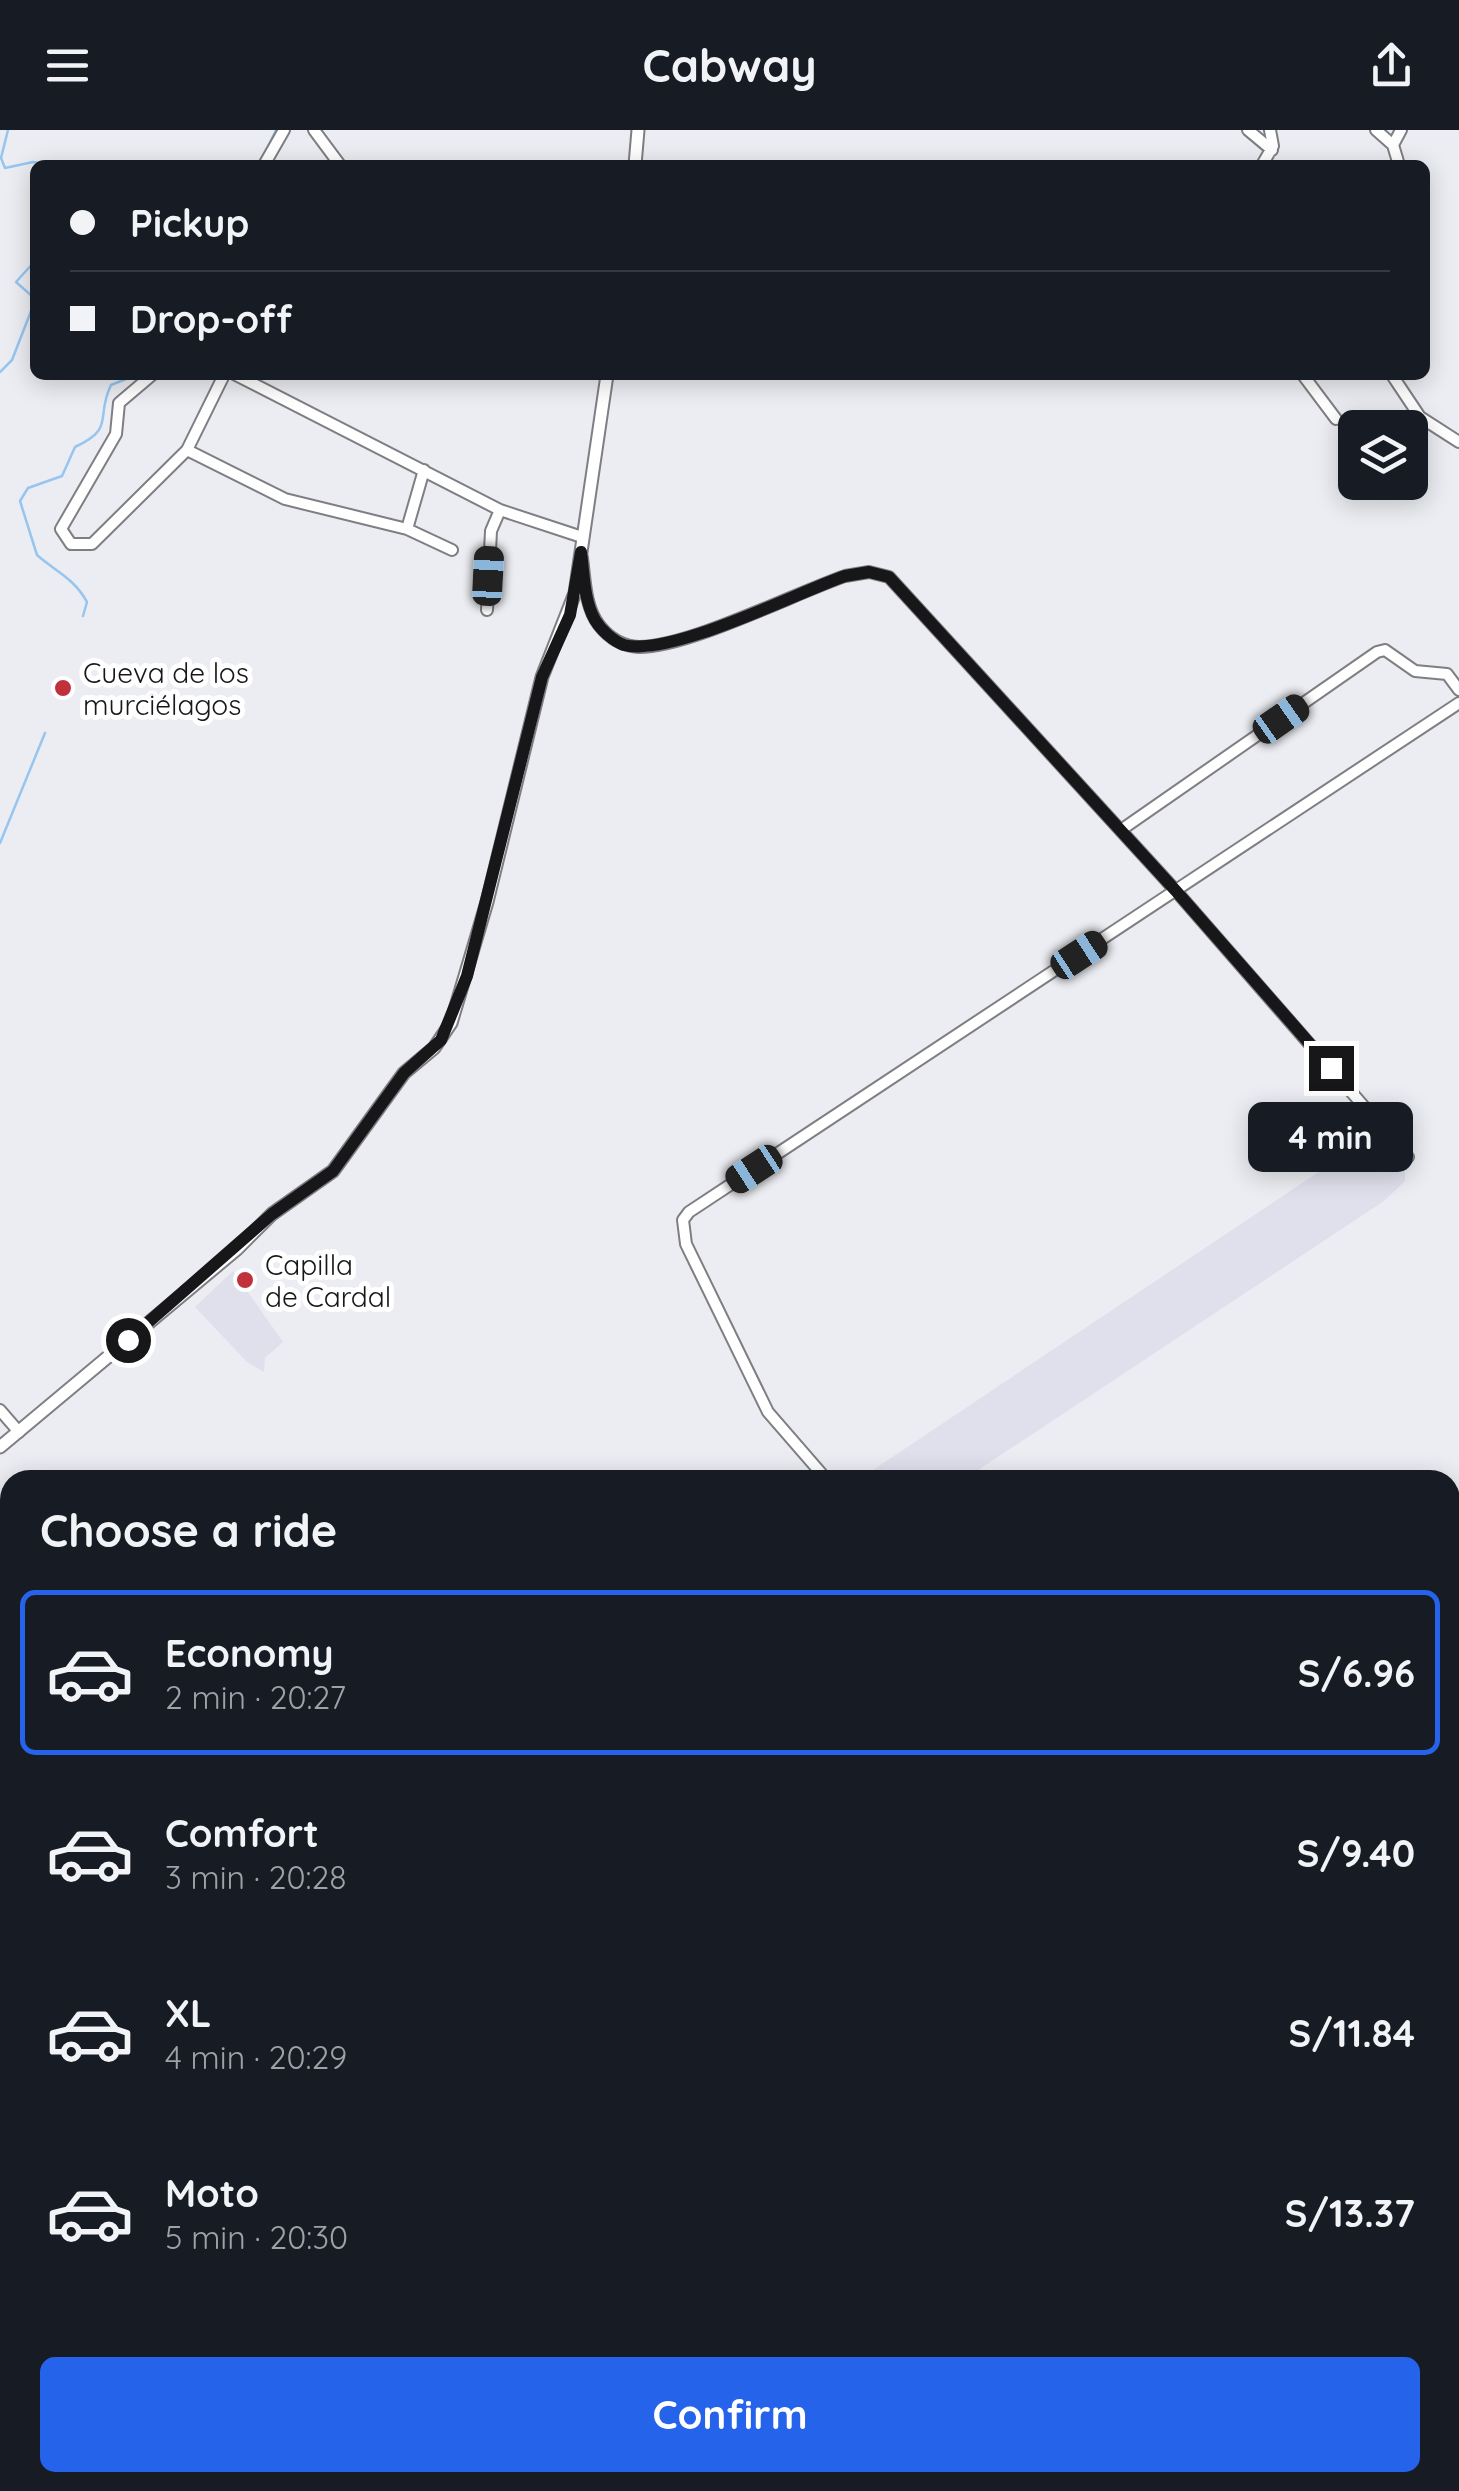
<!DOCTYPE html>
<meta charset="utf-8">
<style>
:root{--surface:#171b24;--page:#20242c;--text:#f1f3f6;--muted:#9ea1a6;--line:#363941;--accent:#2563eb}
body{margin:0;font-family:Quicksand,sans-serif;background:var(--page);color:var(--text);height:100vh;display:flex;flex-direction:column;font-size:38px;white-space:nowrap}
*{box-sizing:border-box;margin:0}
p{font-size:32px;color:var(--muted)}
.icon{flex:none;width:55px;height:55px;fill:none;stroke:currentColor;stroke-width:2;stroke-linecap:round;stroke-linejoin:round}
.map{position:relative;flex:1;overflow:hidden}
.details{position:absolute;left:0px;top:1340px;width:1460px;height:1022px;display:flex;flex-direction:column;background:var(--surface);border-radius:30px 30px 0 0;box-shadow:0 5px 25px #0003}
.details>*{flex:none}
.top-card{position:absolute;left:30px;top:30px;width:1400px;height:220px;border-radius:15px;box-shadow:0 5px 25px #0003;display:grid;align-content:center;height:220px;padding:0 40px;background:var(--surface)}
.controls{position:absolute;left:1338px;top:280px;display:grid;gap:20px}
.controls a{display:grid;place-items:center;width:90px;height:90px;border-radius:15px;background:var(--surface);box-shadow:0 5px 25px #0003;font-size:50px}
.end{position:absolute;width:45px;height:45px;margin:-22px;border:12px solid #171719;background:#fff;box-shadow:0 0 0 5px #fff}
.from{border-radius:50%}
.bubble{position:absolute;height:70px;border-radius:15px;background:var(--surface);box-shadow:0 5px 25px #0003;font-size:32px;font-weight:700;line-height:70px;text-align:center}
.car{position:absolute;width:30px;height:60px;margin:-30px -15px;border-radius:12px;box-shadow:0 0 8px 2px #0007;background:linear-gradient(#222 24%,#8ab4d8 0 40%,#222 0 76%,#8ab4d8 0 86%,#222 0)}
.top-card b{display:flex;align-items:center;gap:35px;height:95px;font-size:38px}
.top-card b+b{border-top:2px solid var(--line)}
.top-card i{width:25px;height:25px;background:var(--text)}
ul{padding:0;list-style:none}
li{display:flex;align-items:center;gap:30px;height:165px;margin:0 20px 15px;padding:0 20px;border:5px solid transparent;border-radius:15px}
li div{flex:1}
li b{display:block;font-size:38px}
li em{font-style:normal;font-weight:700}
li.selected{border-color:var(--accent)}
li>.icon{width:90px;height:90px;stroke-width:1.5}
h2{padding:0 40px;font-size:45px;line-height:120px}
.action{display:flex;gap:20px;margin-top:auto;padding:20px 40px}
.action a{flex:1;height:115px;border-radius:15px;background:var(--accent);color:#fff;font-size:40px;font-weight:700;line-height:115px;text-align:center}
header{display:flex;justify-content:space-between;align-items:center;height:130px;padding:0 40px;background:var(--surface);font-size:45px;font-weight:700}
.map>svg:first-child{display:block}
.built{fill:#dfe0ec}
.water{fill:#96c5f0}
.lines{fill:none;stroke-linecap:round;stroke-linejoin:round}
.stream{stroke:#96c5f0;stroke-width:2.5}
.minor-casing{stroke:#7e7e83;stroke-width:14}
.tertiary-casing{stroke:#7e7e83;stroke-width:15}
.minor{stroke:#fff;stroke-width:10}
.tertiary{stroke:#fff;stroke-width:11}
.route{stroke:#171719;stroke-width:12}
.poi-dot{fill:#c1313c;stroke:#fff;stroke-width:4}
.labels{text-anchor:middle;dominant-baseline:central;stroke-width:10;stroke-linejoin:round;paint-order:stroke}
.poi-label{font-size:28px;fill:#171719;stroke:#fff;text-anchor:start}
</style>
<header><svg class="icon" aria-label="menu" viewBox="0 0 24 24"><path d="M4 6h16M4 12h16M4 18h16"/></svg>Cabway<svg class="icon" aria-label="share" viewBox="0 0 24 24"><path d="M12 15V3M7 8l5-5 5 5M5 13v7h14v-7"/></svg></header>
<div class="map">
<svg width="1459" height="2361" viewBox="0 0 1459 2361">
<rect width="100%" height="100%" fill="#ecedf2"/>
<!-- built -->
<path class="built" d="M1377 1003 1405 1042V1051L1384 1071 963 1350H858Z
M233 1141 283 1212 265 1228 264 1242 247 1232 195 1177Z"/>
<!-- water -->
<path class="water" d="M31 2352H186V2353L166 2361H0Z"/>
<g class="lines">
<!-- stream -->
<path class="stream" d="M8 0 1 28 5 38 33 32 52 35
M262 29 276 0
M0 242 12 230 33 176V167L16 152 35 131
M83 486 87 472C74 448 55 441 37 425L20 371 28 358 62 346 75 317C116 298 95 288 111 255L136 245
M0 713 45 603"/>
<defs>
<path id="minor" d="M314 0 340 35
M1248 0 1272 20
M1376 0 1393 15
M264 35 284 0
M1262 35 1273 16 1270 0
M1399 35 1393 15 1401 0
M152 245 119 273 116 304 61 399 71 414H92L187 320 224 245
M236 245 500 380 491 401 487 480
M1303 245 1336 289
M1392 245 1420 287 1459 312
M187 320 285 369 407 399 452 420
M500 380 582 407
M407 399 424 340
M582 428C585 450 585 477 599 495 609 508 622 516 639 517 689 517 793 464 845 446L869 442 889 447 1176 761 1408 1027
M1121 700 1377 522 1385 520 1415 541 1447 544 1459 560
M0 1280 19 1302
M827 1350 768 1282 686 1114 683 1090 689 1082 1459 573
M1450 1418 1459 1408
M1450 1937 1459 1944
M893 2352 898 2361"/>
<path id="tertiary" d="M635 35 638 0
M0 1317 237 1119 272 1084 333 1041 404 943 434 918 451 893 487 772 542 547 575 463 607 245"/>
</defs>
<!-- minor casing -->
<use href="#minor" class="minor-casing"/>
<!-- tertiary casing -->
<use href="#tertiary" class="tertiary-casing"/>
<!-- minor -->
<use href="#minor" class="minor"/>
<!-- tertiary -->
<use href="#tertiary" class="tertiary"/>
</g>
<g class="lines">
<!-- route -->
<path class="route" d="M128 1210 272 1084 333 1041 404 943 441 910 467 846 542 547 570 485 581 422C584 444 584 471 595 490 601 500 613 511 624 515 671 527 796 463 845 446L869 442 889 447 1176 761 1331 938"/>
</g>
<!-- markers -->
<g class="poi-dot">
<circle cx="63" cy="558" r="10"/>
<circle cx="245" cy="1150" r="10"/>
</g>
<g class="labels">
<!-- poi labels -->
<g class="poi-label">
<text x="83" y="542">Cueva de los<tspan x="83" dy="32">murciélagos</tspan></text>
<text x="265" y="1134">Capilla<tspan x="265" dy="32">de Cardal</tspan></text>
</g>
</g>
</svg>
<div class="controls">
<a><svg class="icon" aria-label="layers" viewBox="0 0 24 24"><path d="M12 4l9 5-9 5-9-5zM3 14l9 5 9-5"/></svg></a>
</div>
<i class="end from" style="left:128px;top:1210px"></i>
<i class="end" style="left:1331px;top:938px"></i>
<div class="bubble" style="left:1248px;top:972px;width:165px">4 min</div>
<i class="car" style="left:488px;top:446px;rotate:3deg"></i>
<i class="car" style="left:1281px;top:589px;rotate:55deg"></i>
<i class="car" style="left:1079px;top:825px;rotate:57deg"></i>
<i class="car" style="left:754px;top:1039px;rotate:237deg"></i>
<div class="top-card">
<b><i class="from"></i>Pickup</b>
<b><i></i>Drop-off</b>
</div>
<section class="details">
<h2>Choose a ride</h2>
<ul>
<li class="selected"><svg class="icon" aria-label="car" viewBox="0 0 24 24"><path d="M5 17H2v-5l4-1 3-4h7l3 4 3 1v5h-3M9 17h6M6 11h13"/><circle cx="7" cy="17" r="2"/><circle cx="17" cy="17" r="2"/></svg><div><b>Economy</b><p>2 min · 20:27</p></div><em>S/6.96</em></li>
<li><svg class="icon" aria-label="car" viewBox="0 0 24 24"><path d="M5 17H2v-5l4-1 3-4h7l3 4 3 1v5h-3M9 17h6M6 11h13"/><circle cx="7" cy="17" r="2"/><circle cx="17" cy="17" r="2"/></svg><div><b>Comfort</b><p>3 min · 20:28</p></div><em>S/9.40</em></li>
<li><svg class="icon" aria-label="car" viewBox="0 0 24 24"><path d="M5 17H2v-5l4-1 3-4h7l3 4 3 1v5h-3M9 17h6M6 11h13"/><circle cx="7" cy="17" r="2"/><circle cx="17" cy="17" r="2"/></svg><div><b>XL</b><p>4 min · 20:29</p></div><em>S/11.84</em></li>
<li><svg class="icon" aria-label="car" viewBox="0 0 24 24"><path d="M5 17H2v-5l4-1 3-4h7l3 4 3 1v5h-3M9 17h6M6 11h13"/><circle cx="7" cy="17" r="2"/><circle cx="17" cy="17" r="2"/></svg><div><b>Moto</b><p>5 min · 20:30</p></div><em>S/13.37</em></li>
</ul>
<div class="action"><a>Confirm</a></div>
</section>
</div>
